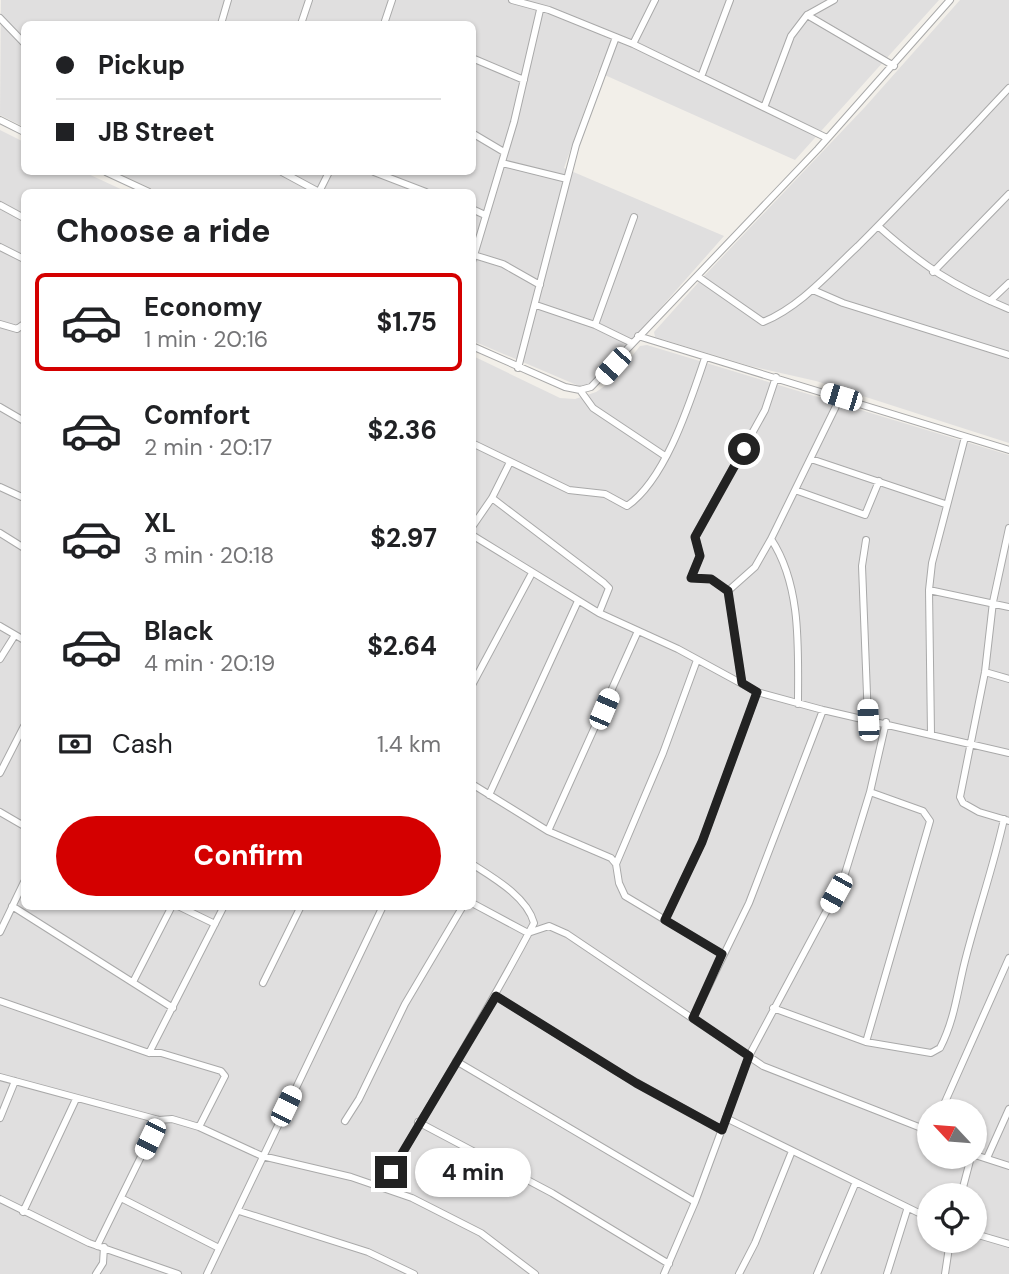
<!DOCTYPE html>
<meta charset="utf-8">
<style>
:root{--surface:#fff;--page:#f6f6f6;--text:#202124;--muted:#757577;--line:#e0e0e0;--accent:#d40000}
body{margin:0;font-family:"DM Sans",sans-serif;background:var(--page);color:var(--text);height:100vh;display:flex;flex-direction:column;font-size:26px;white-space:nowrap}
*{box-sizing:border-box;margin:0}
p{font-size:23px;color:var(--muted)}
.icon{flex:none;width:38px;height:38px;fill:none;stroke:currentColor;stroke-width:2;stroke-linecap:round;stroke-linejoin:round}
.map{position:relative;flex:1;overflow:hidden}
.side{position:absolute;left:21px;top:189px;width:455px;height:721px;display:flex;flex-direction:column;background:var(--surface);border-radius:10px;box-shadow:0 2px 5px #0004}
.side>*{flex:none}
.top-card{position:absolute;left:21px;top:21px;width:455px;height:154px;border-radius:10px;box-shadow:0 2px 5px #0004;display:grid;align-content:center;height:154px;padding:0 35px;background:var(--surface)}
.needle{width:46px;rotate:296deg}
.tools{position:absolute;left:917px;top:1099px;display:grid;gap:14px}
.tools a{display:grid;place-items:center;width:70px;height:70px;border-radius:50%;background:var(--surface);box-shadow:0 2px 5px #0004;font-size:35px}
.end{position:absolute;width:32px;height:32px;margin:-16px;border:9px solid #222;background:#fff;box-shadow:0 0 0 4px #fff}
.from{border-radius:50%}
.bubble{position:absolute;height:49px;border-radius:24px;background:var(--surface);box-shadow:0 2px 5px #0004;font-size:23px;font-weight:700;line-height:49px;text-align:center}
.car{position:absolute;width:21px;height:42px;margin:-21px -10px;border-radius:9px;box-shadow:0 0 5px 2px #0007;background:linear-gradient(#fff 24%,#345 0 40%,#fff 0 76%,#345 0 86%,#fff 0)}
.top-card b{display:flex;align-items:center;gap:24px;height:66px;font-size:26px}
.top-card b+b{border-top:2px solid var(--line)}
.top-card i{width:18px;height:18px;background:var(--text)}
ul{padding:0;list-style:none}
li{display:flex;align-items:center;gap:21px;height:98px;margin:0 14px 10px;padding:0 21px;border:4px solid transparent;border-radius:10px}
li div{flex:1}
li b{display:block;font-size:26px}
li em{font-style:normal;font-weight:700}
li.current{border-color:var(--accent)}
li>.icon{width:63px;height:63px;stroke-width:1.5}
h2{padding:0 35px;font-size:32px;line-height:84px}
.pay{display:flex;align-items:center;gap:18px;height:77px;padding:0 35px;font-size:26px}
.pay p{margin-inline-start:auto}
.primary-button{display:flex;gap:14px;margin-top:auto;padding:14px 35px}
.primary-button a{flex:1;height:80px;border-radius:42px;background:var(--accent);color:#fff;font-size:28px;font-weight:700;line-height:80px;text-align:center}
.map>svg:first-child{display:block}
.residential{fill:#e0dfdf;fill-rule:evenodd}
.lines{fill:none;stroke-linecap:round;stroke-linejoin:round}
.minor-casing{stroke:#a9a9a9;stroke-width:8}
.minor{stroke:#fff;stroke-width:6}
.route{stroke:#222;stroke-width:9}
</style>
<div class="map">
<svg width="1009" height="1274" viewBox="0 0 1009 1274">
<rect width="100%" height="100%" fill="#f2efe9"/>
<!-- residential -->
<path class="residential" d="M939 0 795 160 598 72 564 168 724 236 597 380 588 385 579 386 473 341 472 192H159L116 172H472V24H24V127L0 115 1 0Z
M960 0H1009V443L816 381 750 366 655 337 654 332 706 274 865 107Z
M0 130 24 142V172H84L127 192H24V906H472L473 356 560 398 575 399 596 392 612 381 640 346 647 345 1009 455V1274H0ZM929 1111H975V1157H929ZM929 1195H975V1241H929Z"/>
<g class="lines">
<defs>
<path id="minor" d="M512 0 549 10 633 44 827 138
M807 15 894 66
M0 18 24 43
M221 24 228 0
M301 24 309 0
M384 24 392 0
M633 44 655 0
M472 58 524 80
M701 77 730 0
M765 105 791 36 807 15 834 0
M0 120 24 132
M472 133 504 152
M502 163 567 179
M106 172 149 192
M282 172 319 192
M374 172 426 192
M319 192 329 172
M0 205 24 218
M472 209 485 215
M878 226C923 266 953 286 1009 309
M0 247 24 259
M477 256 503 264 540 285
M472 262 514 122 540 10
M933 272 1009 194
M697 276 763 322C800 307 829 273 858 246 910 194 959 141 1009 88
M813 290 843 303 1009 355
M990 301 1009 283
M536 305 595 325
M0 324 17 329 24 324
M638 336 1009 450
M632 343 595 325 634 217
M472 346 565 387 580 390 591 387 818 149 950 0
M518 368 576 145 616 37
M580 390 593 408 665 456
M0 407 24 421
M472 443 569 490 605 494 627 506C666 479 690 402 705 358
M811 459 945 504
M0 487 24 498
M795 490 865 515 879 481
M492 498 604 583 609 588 599 613
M472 527 492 498 510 462
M1009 528 993 602 985 672 960 797 963 803 979 812 1009 821
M0 533 24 548
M472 535 599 613 678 649 757 692 823 710 1009 753
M771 539 755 567 728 591 711 579 691 578 700 556 695 536 765 410 776 377
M866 540 862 566 868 720
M929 590 1009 607
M728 591 742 683
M0 626 24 640
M0 659 15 635
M985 672 1009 679
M472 685 532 573
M798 704C798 650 802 586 771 539L841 396
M931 734 929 590 932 563 965 437
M0 773 24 726
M472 784 548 831 611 858 616 864 619 883 625 896 722 954
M489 795 578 601
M0 812 24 826
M548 831 638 631
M616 864 663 753 697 660
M472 903 528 933 549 926 567 934 763 1066 929 1131
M12 906 173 1008
M178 906 215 924
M665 920 702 842 757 692
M0 932 24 882
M133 982 172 906
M263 983 301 906
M496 996 616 1071 722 1130
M0 1001 149 1053H161L221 1071 225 1076 199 1127
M773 1008 866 1042 931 1053 940 1048C954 1021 957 994 964 965 976 916 993 869 1004 819
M693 1018 749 903 823 710
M866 1042 930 821 923 811 870 792 886 722
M149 1053 224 906
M456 1061 695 1202
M0 1077 159 1120 172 1119 199 1127 262 1156 351 1177 412 1198 481 1233 535 1274
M941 1111 1009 958
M0 1118 15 1081
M726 1118 929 1218
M345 1121 359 1099 405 1004 463 906
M418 1122 552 1193 669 1264
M975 1155 1009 1166
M987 1158 1009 1109
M383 1187C433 1099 487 1013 534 923 527 897 494 878 472 864
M961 1195 971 1157
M121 1198 217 1247
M0 1199 89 1243 178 1274
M239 1211 368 1252 414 1274
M23 1212 76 1099
M975 1234 1009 1244
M97 1246 159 1120
M96 1274 103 1263 104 1247
M207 1274 383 906
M664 1274 695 1202 749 1056 843 880 870 792
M739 1274 755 1243 792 1151
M817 1274 855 1184
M887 1274 907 1210
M945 1274 950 1241"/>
</defs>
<!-- minor casing -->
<use href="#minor" class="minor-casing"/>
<!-- minor -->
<use href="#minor" class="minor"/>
</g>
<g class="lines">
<!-- route -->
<path class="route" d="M391 1172 496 996 636 1083 722 1130 749 1056 693 1018 722 954 665 920 702 842 757 692 742 683 728 591 711 579 691 578 700 556 695 537 744 449"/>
</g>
</svg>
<div class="tools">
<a><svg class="needle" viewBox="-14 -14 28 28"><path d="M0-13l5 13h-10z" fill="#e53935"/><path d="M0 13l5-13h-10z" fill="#757577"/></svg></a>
<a><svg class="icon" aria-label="locate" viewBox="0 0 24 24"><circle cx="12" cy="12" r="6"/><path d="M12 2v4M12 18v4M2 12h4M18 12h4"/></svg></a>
</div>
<i class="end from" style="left:744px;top:449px"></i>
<i class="end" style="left:391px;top:1172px"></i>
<div class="bubble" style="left:415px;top:1148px;width:116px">4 min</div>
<i class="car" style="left:613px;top:366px;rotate:222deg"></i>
<i class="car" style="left:841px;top:397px;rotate:287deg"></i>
<i class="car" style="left:604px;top:709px;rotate:23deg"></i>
<i class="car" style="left:868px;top:720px;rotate:357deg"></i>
<i class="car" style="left:836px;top:893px;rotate:209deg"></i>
<i class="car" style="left:286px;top:1106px;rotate:26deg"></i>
<i class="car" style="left:150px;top:1139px;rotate:206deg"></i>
<div class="top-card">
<b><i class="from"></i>Pickup</b>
<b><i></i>JB Street</b>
</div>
<section class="side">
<h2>Choose a ride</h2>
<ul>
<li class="current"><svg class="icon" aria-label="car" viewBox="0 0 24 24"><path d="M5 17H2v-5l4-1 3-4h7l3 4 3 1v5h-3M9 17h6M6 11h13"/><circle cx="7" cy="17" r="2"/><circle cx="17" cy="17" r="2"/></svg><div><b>Economy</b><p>1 min · 20:16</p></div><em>$1.75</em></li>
<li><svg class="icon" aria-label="car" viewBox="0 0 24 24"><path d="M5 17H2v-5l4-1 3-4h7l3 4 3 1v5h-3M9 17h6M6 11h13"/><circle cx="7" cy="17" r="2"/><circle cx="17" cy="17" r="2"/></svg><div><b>Comfort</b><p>2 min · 20:17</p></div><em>$2.36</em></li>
<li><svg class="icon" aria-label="car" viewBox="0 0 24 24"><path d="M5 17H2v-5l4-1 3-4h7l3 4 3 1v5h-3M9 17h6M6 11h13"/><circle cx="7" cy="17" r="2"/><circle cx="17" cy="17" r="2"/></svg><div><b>XL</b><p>3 min · 20:18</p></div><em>$2.97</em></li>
<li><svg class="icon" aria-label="car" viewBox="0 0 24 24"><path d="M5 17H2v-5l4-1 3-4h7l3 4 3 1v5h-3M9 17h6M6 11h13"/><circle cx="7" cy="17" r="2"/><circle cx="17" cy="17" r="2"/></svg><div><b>Black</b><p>4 min · 20:19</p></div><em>$2.64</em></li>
</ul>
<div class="pay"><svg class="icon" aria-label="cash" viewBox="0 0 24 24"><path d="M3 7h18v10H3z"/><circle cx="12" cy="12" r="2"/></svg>Cash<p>1.4 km</p></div>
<div class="primary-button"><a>Confirm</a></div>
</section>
</div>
